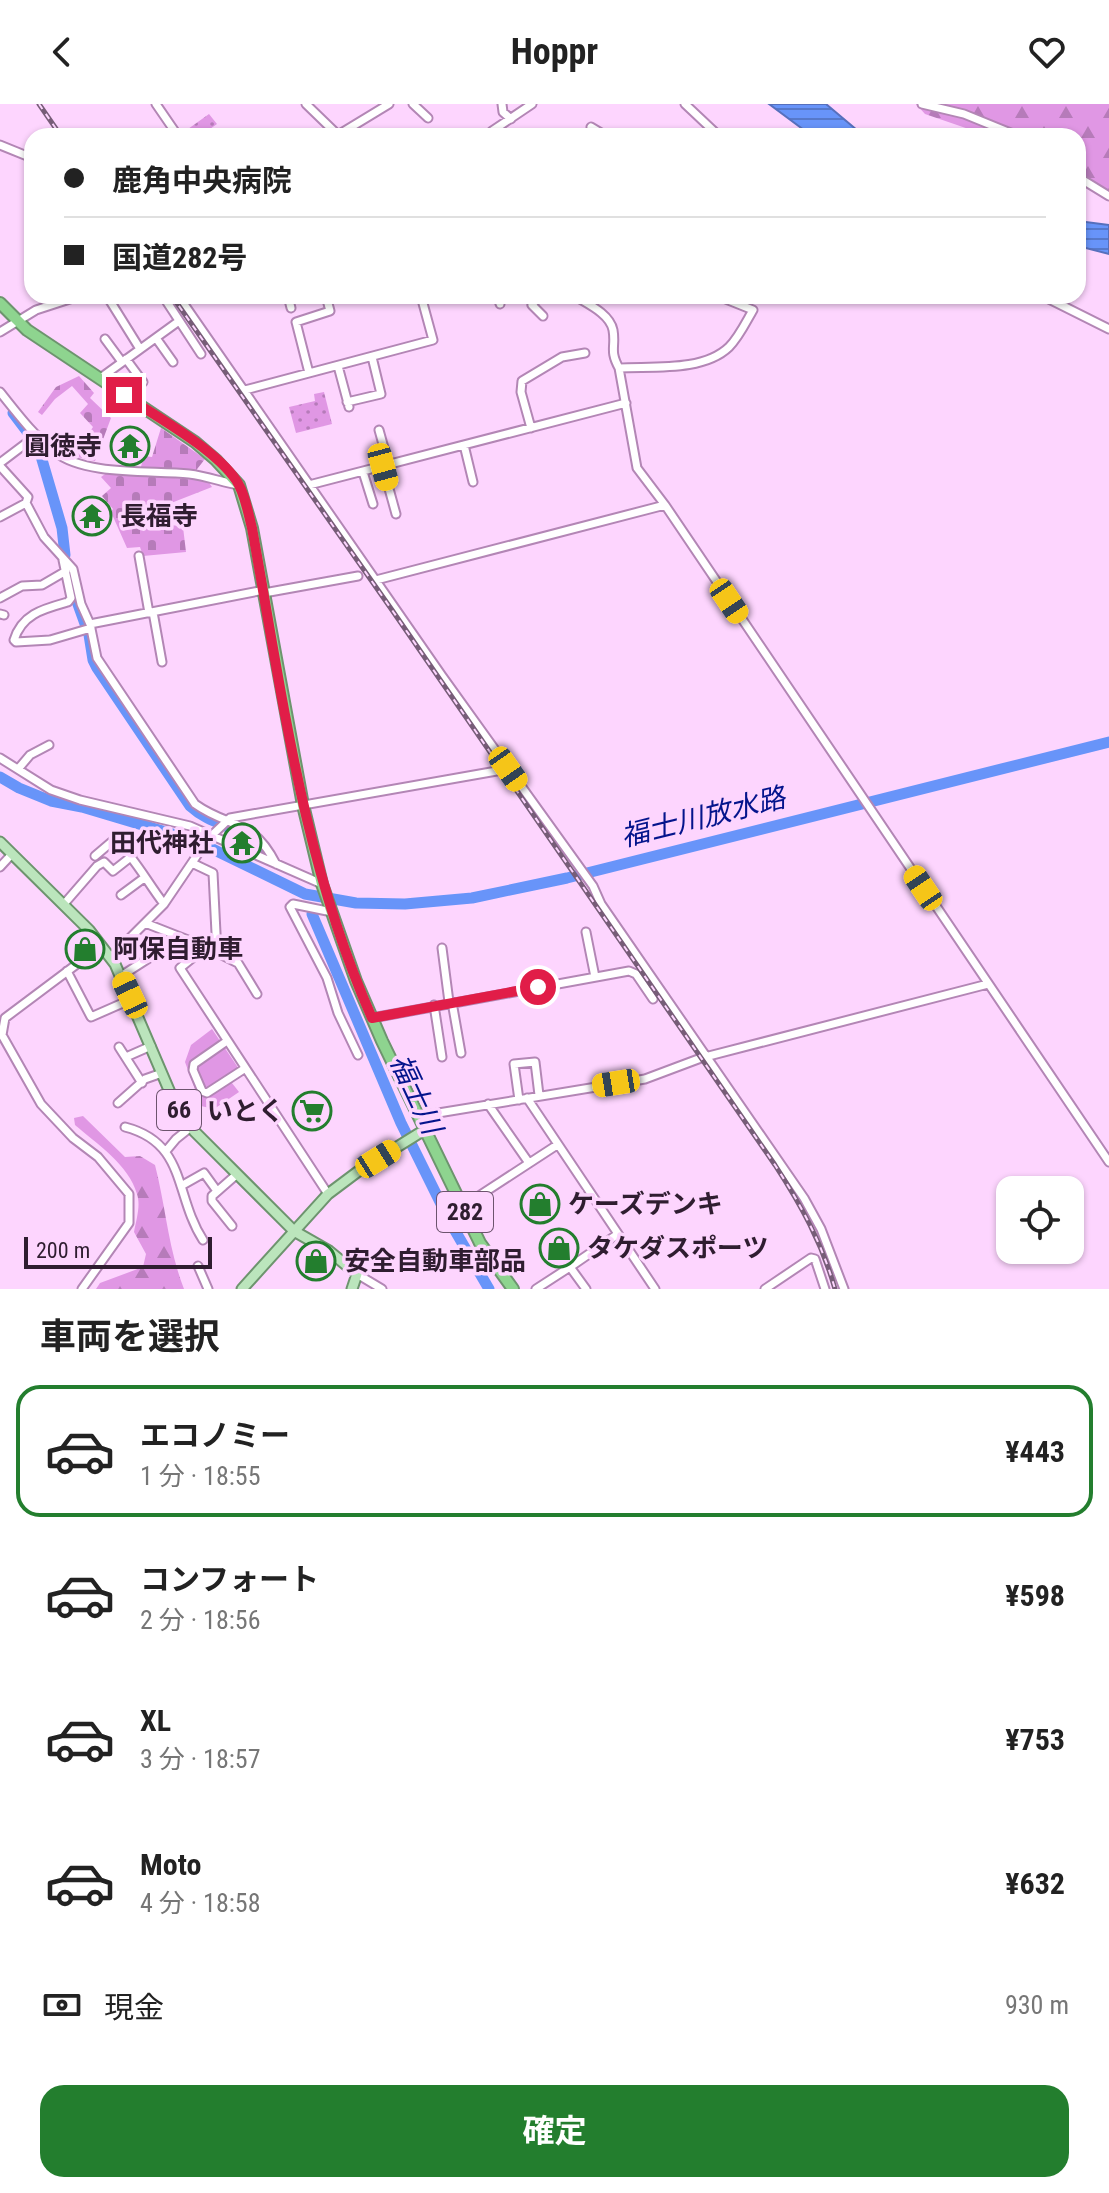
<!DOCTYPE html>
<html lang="ja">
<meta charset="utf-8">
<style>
:root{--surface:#fff;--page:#f2f2f2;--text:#222;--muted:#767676;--line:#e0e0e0;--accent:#237e2e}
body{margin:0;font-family:"Roboto Condensed","Noto Sans JP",sans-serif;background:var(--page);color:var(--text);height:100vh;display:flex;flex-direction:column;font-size:30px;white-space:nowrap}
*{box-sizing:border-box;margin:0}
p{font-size:26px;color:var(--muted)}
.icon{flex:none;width:44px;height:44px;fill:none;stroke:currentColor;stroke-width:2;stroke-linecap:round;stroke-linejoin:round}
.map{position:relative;height:1185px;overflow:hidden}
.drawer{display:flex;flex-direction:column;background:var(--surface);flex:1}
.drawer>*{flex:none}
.top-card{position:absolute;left:24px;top:24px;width:1062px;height:176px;border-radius:24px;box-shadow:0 2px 6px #0004;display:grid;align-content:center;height:176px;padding:0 40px;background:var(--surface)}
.buttons{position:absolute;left:996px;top:1072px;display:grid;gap:16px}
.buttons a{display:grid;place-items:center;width:88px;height:88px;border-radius:16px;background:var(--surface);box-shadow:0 2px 6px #0004;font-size:40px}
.scale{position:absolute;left:24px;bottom:20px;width:188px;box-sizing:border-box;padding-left:8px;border:4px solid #2f1d30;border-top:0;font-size:22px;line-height:28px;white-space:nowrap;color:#2f1d30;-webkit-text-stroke:6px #fdd5fe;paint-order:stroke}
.end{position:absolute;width:36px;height:36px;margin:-18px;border:10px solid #e11d48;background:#fff;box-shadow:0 0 0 4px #fff}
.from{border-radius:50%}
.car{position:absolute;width:24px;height:48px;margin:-24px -12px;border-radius:10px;box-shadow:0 0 6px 2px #0007;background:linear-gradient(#f5c518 24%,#345 0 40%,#f5c518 0 76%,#345 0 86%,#f5c518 0)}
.top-card b{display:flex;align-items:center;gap:28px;height:76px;font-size:30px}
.top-card b+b{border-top:2px solid var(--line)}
.top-card i{width:20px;height:20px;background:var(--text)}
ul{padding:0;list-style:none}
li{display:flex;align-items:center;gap:24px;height:132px;margin:0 16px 12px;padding:0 24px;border:4px solid transparent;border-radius:24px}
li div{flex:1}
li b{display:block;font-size:30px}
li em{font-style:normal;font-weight:700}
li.selected{border-color:var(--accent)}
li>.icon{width:72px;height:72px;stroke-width:1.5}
h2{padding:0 40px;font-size:36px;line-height:96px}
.pay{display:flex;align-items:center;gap:20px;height:88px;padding:0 40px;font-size:30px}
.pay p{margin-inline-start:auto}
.cta{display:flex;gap:16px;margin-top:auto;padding:16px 40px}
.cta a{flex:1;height:92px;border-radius:24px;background:var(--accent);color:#fff;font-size:32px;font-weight:700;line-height:92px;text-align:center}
header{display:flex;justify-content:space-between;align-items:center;height:104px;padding:0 40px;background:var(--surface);font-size:36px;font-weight:700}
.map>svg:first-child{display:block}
.grass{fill:#e097e4}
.forest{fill:url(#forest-firs)}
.cemetery{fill:url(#cemetery-stones)}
.park{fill:url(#park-dots)}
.water{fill:url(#water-rules);stroke:#5770bd;stroke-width:2}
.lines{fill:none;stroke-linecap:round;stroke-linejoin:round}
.river{stroke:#6894f9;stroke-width:11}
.minor-casing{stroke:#b386b5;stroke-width:11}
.major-casing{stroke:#6d946e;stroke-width:13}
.highway-casing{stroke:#6d946e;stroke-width:14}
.minor{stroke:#fff;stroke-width:7}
.major{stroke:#bbe5bc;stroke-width:9}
.highway{stroke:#8ed48f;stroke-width:10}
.rail-casing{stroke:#775d78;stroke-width:5}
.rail{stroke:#fdd5fe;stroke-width:2;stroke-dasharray:6;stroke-linecap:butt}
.route{stroke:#e11d48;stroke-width:10}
.labels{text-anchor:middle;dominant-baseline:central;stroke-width:7;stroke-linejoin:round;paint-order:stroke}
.shield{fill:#fdd5fe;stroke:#6d546e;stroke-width:2}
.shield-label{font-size:24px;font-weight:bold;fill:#2f1d30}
.poi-label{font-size:26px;font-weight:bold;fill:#2f1d30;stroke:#fdd5fe;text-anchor:start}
.water-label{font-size:28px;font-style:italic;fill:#04148c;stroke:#fdd5fe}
</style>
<header><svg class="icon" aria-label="back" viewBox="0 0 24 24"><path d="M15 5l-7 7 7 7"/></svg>Hoppr<svg class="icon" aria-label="heart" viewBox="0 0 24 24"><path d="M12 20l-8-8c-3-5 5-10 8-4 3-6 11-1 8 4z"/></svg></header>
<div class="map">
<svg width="1109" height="1185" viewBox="0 0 1109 1185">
<defs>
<pattern id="forest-firs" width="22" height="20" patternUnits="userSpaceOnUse" patternTransform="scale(2)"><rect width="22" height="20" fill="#e097e4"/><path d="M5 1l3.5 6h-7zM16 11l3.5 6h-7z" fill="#b67bb9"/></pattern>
<pattern id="cemetery-stones" width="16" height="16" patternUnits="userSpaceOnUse" patternTransform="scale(2)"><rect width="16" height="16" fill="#e097e4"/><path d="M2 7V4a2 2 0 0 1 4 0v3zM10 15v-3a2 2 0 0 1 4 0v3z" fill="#b67bb9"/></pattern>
<pattern id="park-dots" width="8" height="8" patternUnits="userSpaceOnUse" patternTransform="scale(2)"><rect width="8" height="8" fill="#e097e4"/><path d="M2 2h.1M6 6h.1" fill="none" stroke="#b67bb9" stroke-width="1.8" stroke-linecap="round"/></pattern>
<pattern id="water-rules" width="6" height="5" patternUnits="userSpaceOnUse" patternTransform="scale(2)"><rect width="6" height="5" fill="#6894f9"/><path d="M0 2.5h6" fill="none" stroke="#5678ca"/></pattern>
</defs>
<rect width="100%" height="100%" fill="#fdd5fe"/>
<!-- grass -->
<path class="grass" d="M212 925 239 965 228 974 239 988 214 1005 201 1002 185 958 191 941Z"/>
<!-- forest -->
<path class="forest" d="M916 0H1109V88L1078 71V32H989L925 10Z
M83 1012 125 1053 140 1052 155 1061C166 1104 168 1144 184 1185H96L100 1179 143 1163 146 1150 134 1128C136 1116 141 1102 137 1090 129 1061 97 1040 75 1021L74 1014Z"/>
<!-- cemetery -->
<path class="cemetery" d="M79 272 94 289 90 294 111 314 95 357 68 351 64 348 83 329 89 336 95 331 91 326 93 323 80 309 88 300 72 282 55 295 42 311 38 308 56 283Z
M161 324 205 355 194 369 140 366 144 352 152 353Z
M108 368 208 377 212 383 166 401 172 421 183 423 186 448 143 452 140 443 127 444 111 408 113 405 102 392 111 384 101 373Z"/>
<!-- park -->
<path class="park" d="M209 10 217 20 200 32H183L181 30Z
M324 288 332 320 296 329 289 303 315 297 314 290Z"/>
<!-- water -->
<path class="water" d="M769 0H826L864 32H812Z
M1078 117 1109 121V150L1078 142Z"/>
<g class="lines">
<!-- river -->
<path class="river" d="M13 309 38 342 62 424 65 451
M71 481 89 531 93 556 97 564 190 702C215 725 244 720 267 751
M0 673 19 684 51 697 82 703 196 737 305 790 356 799 405 800 472 794 567 774 1109 638
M312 810 401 1019 450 1118 489 1185"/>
<defs>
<path id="minor" d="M156 0 178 32
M306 0 339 32
M413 0 428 14
M502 0 503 8 511 15
M685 0 719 32
M922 0 964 10 1018 32
M591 23 606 32
M338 31 389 0
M490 32 492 27 532 0
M0 41 32 54
M1078 73 1109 92
M107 192 140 245
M163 192 201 250
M288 192 291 204
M498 192 500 200
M539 192 532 201 543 212
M575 192C588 200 610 210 613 226 616 243 609 246 619 264L637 364 665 401 1109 1058
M1043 192 1109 225
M179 193 442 572 593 782 601 800 804 1094 821 1125 844 1185
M0 228 36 206 79 192
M156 234 173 258
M105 235 122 258
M126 255 143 278
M338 262 349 303
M619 264C652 262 703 268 729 243 739 233 746 218 753 206L718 192
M309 269 296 218 330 207 326 192
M99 275 179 217
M245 286 433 236 421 192
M0 288C17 309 33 331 55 348 85 372 152 366 189 370 206 372 222 378 238 381
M347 298 381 290 372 253
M531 324 521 288 522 277 562 253 585 249
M379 326 389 362
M464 341 473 378
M0 359 37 331
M0 362 28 393 26 399 44 433 73 465 81 500 90 520 97 554 195 700C230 725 252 713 276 760
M383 363 396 410
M363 368 373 400
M309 381 626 299
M0 413 26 399
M139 452 149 509
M63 456 71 494 68 498C43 505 22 510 14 536L16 538 50 536 91 524
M376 476 665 401
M264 489 358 472
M0 494 22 482 42 481 66 467
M153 508 162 558
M0 510 4 511
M90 520 264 486
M0 654 51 686 80 696 190 722 322 780
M19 664 30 651 49 641
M95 752 115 735C135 754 147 778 164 800
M192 759 213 769 217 849
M0 763 12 750
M121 791 144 774
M64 800 97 762 104 758 113 767 132 752
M332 808 293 800 290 803 327 874 338 909 358 951
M145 819 206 843 238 859 257 890
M586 828 595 873
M206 843 180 864 328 1090
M442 844 449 898
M111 853 164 800 208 735 230 714 508 665
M67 867 91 913 132 895
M121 872 149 854
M452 898 461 949
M434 901 442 953
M372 914 629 867 636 870 653 895
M227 937 194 960 193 966 202 987 207 989 244 965
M119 943 142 979
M126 953 151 942
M527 994 655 1185
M519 996 514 960 535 958 539 991
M118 999 145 975 162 969
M488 1000 529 1059
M420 1012 645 975 701 954 988 880
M125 1023C187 1039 174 1091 203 1136
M166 1047 176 1035 191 1023
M181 1082 204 1069 217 1087
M462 1103 557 1041
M232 1122 212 1097V1092L236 1071
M198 1162 208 1185
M570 1163 618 1130
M357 1170 382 1185
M82 1185 129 1119V1090L98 1053 73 1034 41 1000 2 931 5 914 101 842
M536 1185 570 1163 586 1185
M765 1185 811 1154 815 1155 825 1185"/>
<path id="major" d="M0 738 89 826 115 860 175 1000 194 1027 294 1127 329 1147 357 1170 352 1185
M242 1185 328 1090 360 1066 426 1025"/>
<path id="highway" d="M0 199 27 226 195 338 216 356 239 381 252 424 303 701 322 780 356 877 382 937 480 1139 513 1185"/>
</defs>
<!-- minor casing -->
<use href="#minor" class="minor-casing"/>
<!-- major casing -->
<use href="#major" class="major-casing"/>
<!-- highway casing -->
<use href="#highway" class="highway-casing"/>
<!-- minor -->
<use href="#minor" class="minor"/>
<!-- major -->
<use href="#major" class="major"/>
<!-- highway -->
<use href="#highway" class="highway"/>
<defs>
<path id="rail" d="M39 0 61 32
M172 192 392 506 775 1061C801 1101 822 1139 835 1185"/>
</defs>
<!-- rail casing -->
<use href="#rail" class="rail-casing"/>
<!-- rail -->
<use href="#rail" class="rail"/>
</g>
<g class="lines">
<!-- route -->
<path class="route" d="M124 291C157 313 214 344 236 376 245 389 248 409 252 424 282 589 303 759 372 914L538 883"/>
</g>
<!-- icons -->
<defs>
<symbol id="temple-ring" viewBox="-11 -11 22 22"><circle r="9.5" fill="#fdd5fe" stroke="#237e2e" stroke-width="1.5"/><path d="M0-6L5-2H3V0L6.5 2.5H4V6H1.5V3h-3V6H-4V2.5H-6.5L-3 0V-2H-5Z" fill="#237e2e"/></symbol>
<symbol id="shop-ring" viewBox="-11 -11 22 22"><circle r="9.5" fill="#fdd5fe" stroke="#237e2e" stroke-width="1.5"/><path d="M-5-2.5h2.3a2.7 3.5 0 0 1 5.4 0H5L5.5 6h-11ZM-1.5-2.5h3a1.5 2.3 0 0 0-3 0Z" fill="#237e2e"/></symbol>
<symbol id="supermarket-ring" viewBox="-11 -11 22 22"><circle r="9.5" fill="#fdd5fe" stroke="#237e2e" stroke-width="1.5"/><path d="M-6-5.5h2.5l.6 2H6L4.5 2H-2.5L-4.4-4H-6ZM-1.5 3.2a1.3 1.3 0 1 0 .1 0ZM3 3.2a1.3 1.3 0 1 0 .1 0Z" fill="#237e2e"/></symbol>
</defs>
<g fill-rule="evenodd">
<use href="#temple-ring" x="108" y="320" width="44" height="44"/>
<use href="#temple-ring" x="70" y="390" width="44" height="44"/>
<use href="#temple-ring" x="220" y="717" width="44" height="44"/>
<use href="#shop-ring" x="63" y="823" width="44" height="44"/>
<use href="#supermarket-ring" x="290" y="985" width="44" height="44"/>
<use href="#shop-ring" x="518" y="1078" width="44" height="44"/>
<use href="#shop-ring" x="537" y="1122" width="44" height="44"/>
<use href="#shop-ring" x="294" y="1135" width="44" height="44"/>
</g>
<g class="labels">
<!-- shield labels -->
<g class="shield">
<rect x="157" y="986" width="44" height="40" rx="6"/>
<rect x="437" y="1088" width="56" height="40" rx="6"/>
</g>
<g class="shield-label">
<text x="179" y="1006">66</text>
<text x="465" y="1108">282</text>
</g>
<!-- poi labels -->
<g class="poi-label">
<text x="102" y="342" text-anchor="end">圓徳寺</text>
<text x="120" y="412">長福寺</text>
<text x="214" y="739" text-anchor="end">田代神社</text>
<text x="113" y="845">阿保自動車</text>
<text x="284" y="1007" text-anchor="end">いとく</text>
<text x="568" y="1100">ケーズデンキ</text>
<text x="587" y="1144">タケダスポーツ</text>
<text x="344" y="1157">安全自動車部品</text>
</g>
<!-- water labels -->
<g class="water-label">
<text transform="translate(703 713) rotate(-14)">福士川放水路</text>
<text transform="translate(416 990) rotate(65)">福士川</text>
</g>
</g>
</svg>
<div class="buttons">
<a><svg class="icon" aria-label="locate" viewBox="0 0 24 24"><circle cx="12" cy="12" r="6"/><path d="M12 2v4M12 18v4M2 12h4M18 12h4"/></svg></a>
</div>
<div class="scale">200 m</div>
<i class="end from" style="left:538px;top:883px"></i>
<i class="end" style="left:124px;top:291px"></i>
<i class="car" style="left:383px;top:363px;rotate:165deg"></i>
<i class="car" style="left:729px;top:497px;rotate:146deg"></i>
<i class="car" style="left:508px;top:665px;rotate:145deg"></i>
<i class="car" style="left:923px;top:784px;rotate:326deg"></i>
<i class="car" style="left:130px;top:891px;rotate:335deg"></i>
<i class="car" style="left:616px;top:979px;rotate:261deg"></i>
<i class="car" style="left:378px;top:1055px;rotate:58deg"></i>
<div class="top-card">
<b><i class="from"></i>鹿角中央病院</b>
<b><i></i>国道282号</b>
</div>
</div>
<section class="drawer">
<h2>車両を選択</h2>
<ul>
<li class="selected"><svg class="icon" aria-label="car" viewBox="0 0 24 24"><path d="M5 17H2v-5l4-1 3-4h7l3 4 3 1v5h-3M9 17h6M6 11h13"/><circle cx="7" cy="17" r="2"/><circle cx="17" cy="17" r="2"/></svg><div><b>エコノミー</b><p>1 分 · 18:55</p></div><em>¥443</em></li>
<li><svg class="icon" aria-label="car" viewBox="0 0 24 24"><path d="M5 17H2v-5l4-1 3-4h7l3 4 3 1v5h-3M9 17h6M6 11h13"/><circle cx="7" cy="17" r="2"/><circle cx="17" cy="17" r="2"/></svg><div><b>コンフォート</b><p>2 分 · 18:56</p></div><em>¥598</em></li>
<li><svg class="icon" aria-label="car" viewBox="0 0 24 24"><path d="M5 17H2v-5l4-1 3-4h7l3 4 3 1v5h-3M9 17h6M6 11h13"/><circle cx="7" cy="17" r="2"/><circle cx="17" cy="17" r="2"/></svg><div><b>XL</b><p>3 分 · 18:57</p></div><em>¥753</em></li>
<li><svg class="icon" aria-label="car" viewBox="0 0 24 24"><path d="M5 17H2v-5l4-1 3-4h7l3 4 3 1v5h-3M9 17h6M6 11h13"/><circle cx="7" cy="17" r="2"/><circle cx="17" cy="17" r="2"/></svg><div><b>Moto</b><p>4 分 · 18:58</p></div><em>¥632</em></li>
</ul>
<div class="pay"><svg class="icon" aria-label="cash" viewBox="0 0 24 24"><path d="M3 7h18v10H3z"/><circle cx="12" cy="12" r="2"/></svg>現金<p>930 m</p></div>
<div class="cta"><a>確定</a></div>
</section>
